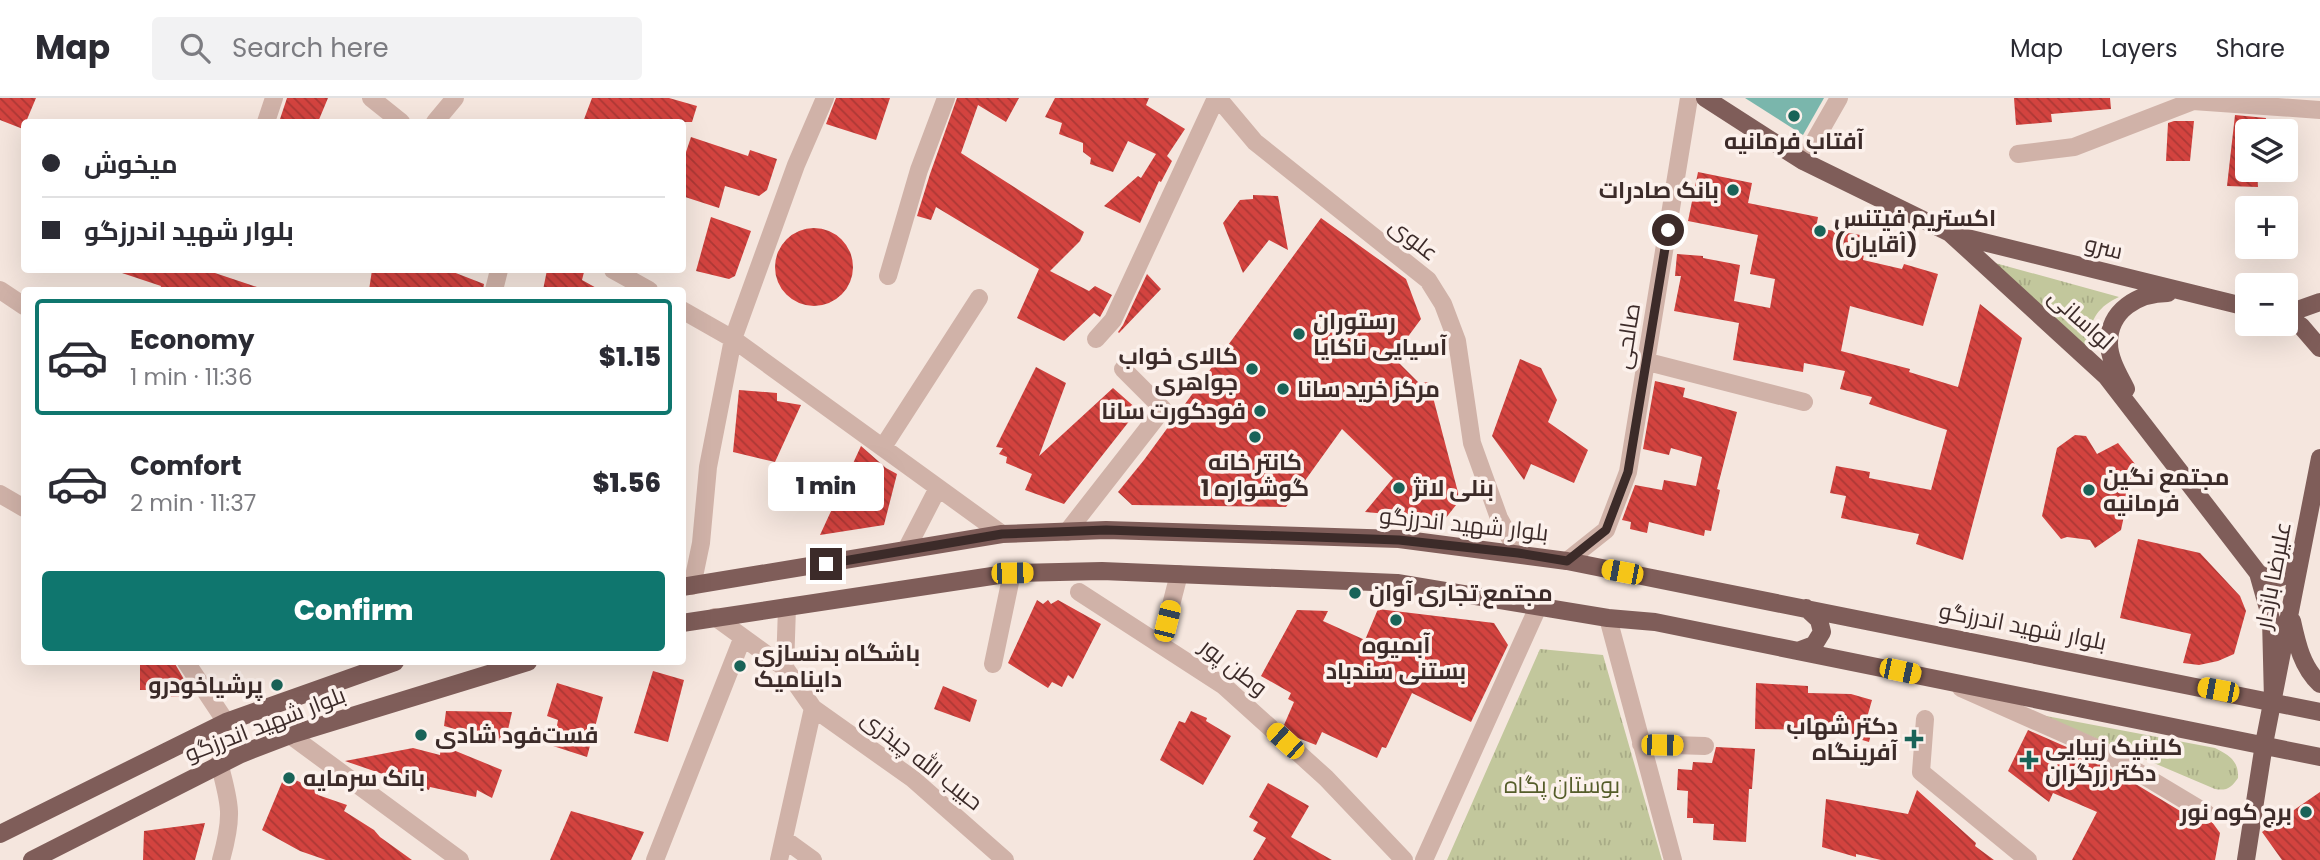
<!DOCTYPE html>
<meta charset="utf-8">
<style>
:root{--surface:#fff;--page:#f2f2f3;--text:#2b2b33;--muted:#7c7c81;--line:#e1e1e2;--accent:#0f766e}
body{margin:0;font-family:Poppins,Cairo,sans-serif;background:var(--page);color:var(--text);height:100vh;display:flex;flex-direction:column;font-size:26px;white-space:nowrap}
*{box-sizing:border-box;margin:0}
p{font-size:23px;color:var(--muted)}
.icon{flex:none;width:38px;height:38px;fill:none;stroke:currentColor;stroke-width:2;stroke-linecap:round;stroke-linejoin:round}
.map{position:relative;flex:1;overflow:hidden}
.drawer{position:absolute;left:21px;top:189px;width:665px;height:378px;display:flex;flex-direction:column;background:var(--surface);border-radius:7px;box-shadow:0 7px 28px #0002}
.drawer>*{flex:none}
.hud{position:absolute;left:21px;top:21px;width:665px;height:154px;border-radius:7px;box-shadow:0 7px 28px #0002;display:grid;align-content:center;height:154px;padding:0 21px;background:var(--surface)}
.fabs{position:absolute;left:2235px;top:21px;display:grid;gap:14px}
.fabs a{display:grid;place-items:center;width:63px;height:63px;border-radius:7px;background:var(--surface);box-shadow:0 7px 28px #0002;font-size:35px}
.end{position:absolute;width:32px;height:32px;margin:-16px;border:9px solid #3c2b29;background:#fff;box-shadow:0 0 0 4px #fff}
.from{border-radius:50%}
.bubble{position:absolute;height:49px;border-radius:7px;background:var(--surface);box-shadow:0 7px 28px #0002;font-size:23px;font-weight:800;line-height:49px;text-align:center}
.car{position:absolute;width:21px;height:42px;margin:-21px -10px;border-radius:9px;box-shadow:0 0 5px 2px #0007;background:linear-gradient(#f5c518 24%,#345 0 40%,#f5c518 0 76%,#345 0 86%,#f5c518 0)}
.hud b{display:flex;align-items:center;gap:24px;height:66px;font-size:26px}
.hud b+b{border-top:2px solid var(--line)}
.hud i{width:18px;height:18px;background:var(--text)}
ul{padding:12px 0 0;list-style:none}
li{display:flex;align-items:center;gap:21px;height:116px;margin:0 14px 10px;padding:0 7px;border:4px solid transparent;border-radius:7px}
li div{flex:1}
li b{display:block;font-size:26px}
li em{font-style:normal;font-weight:800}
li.active{border-color:var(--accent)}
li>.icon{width:63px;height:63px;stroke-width:1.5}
.button{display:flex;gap:14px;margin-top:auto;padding:14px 21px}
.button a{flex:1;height:80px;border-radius:7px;background:var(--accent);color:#fff;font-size:28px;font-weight:800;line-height:80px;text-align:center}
header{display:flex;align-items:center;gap:42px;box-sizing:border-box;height:98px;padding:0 35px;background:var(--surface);border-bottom:2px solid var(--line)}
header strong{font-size:33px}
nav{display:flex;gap:38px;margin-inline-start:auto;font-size:24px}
.search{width:490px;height:63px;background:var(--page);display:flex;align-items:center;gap:18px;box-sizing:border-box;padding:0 24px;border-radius:7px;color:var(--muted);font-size:26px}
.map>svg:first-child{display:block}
.grass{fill:url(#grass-tufts)}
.water{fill:#7ab6ac}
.building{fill:url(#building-back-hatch)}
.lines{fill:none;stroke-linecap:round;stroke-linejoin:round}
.minor{stroke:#d0b2a8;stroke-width:18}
.major{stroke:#7f5d59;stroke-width:18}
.route{stroke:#3c2b29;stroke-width:9}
.poi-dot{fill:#196358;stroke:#fcf1ec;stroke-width:2.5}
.labels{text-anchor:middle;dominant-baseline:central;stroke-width:7;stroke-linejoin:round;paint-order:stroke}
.poi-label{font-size:23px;font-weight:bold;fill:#3c2b29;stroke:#fcf1ec;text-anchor:start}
.street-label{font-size:23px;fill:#3c2b29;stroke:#fcf1ec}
.park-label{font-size:23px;fill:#555d2a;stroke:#fcf1ec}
</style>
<header>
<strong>Map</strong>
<div class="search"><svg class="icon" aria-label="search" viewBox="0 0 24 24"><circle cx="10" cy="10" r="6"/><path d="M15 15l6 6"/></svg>Search here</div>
<nav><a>Map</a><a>Layers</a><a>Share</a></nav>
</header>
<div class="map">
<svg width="2320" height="762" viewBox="0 0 2320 762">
<defs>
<pattern id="grass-tufts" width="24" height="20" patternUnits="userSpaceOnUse" patternTransform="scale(1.75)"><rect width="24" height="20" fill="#c2c79c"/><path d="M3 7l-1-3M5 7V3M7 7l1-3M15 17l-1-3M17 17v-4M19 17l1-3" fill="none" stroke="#a8ab86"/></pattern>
<pattern id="building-back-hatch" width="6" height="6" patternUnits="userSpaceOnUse" patternTransform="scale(1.75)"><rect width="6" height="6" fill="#d3433f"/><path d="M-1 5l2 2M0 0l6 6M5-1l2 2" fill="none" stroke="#ac3835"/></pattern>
</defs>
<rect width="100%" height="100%" fill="#f5e6de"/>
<!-- grass -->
<path class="grass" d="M1977 160 2119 199C2094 210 2085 230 2092 256Z
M1540 551 1603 557 1662 762H1447Z
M2041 617 2215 650C2229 657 2239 663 2238 680 2231 690 2227 693 2215 691Z"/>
<!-- water -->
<path class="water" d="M1745 0H1824L1803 37Z"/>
<!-- building -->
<path class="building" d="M0 0H36L23 31 0 22Z
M287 0H328L318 24H279Z
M592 0H669L697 8 692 24H583Z
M836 0H890L876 42 826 26Z
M957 0H1019L1006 24 978 7 961 55 1084 134 1080 143 1050 173 1089 193 1095 188 1112 197 1100 219 1094 215 1064 243 1017 220 1039 171 936 109 931 122 917 118 930 76Z
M1055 0H1149L1146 7 1185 31 1167 58 1172 63 1161 84 1159 83 1140 125 1104 108 1138 78 1141 80 1156 56 1128 43 1113 74 1090 66 1091 60 1083 54V45L1059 36 1062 25 1045 19Z
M2014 0H2110L2111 11 2051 16 2052 24 2016 27Z
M2235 17 2266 20 2264 33H2247V72H2257L2258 89 2227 88Z
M2174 23H2194L2190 63H2166L2168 25Z
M691 39 748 58 750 52 777 61 767 92 759 98 725 88 719 110 682 98 685 72 682 66Z
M1698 74 1752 85 1748 105 1818 119 1816 130 1867 138 1863 162 1902 171 1904 166 1938 176 1923 228 1850 208 1841 253 1910 271 1909 274 1958 289 1980 206 2022 240 1963 462 1916 446 1919 436 1841 420 1846 398 1830 395 1836 368 1870 374 1869 380 1931 392 1947 332 1869 306 1872 299 1840 291 1845 273 1804 265 1803 274 1733 262 1739 225 1674 213 1681 178H1675L1677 156 1703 158V160L1740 167 1734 203 1770 210 1775 181 1750 176 1758 137 1688 123Z
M1253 97 1278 98 1288 152 1269 142 1243 175 1223 125 1240 102 1253 101Z
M711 119 751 133 735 178 729 181 696 173Z
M1321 120 1406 181 1421 221 1393 259 1419 285 1429 284 1460 402 1445 421 1365 414 1393 380 1342 331 1286 409 1132 407 1118 394 1144 362Z
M775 169a39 39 0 1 1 78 0a39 39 0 1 1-78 0Z
M120 172H206L260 190V192H160L161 188 119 174Z
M372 172H448L484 186 483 192H369Z
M547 172 584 174 582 182 600 192H543Z
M1147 176 1161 191 1119 235 1118 234 1123 227Z
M1520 261 1541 270 1557 302 1548 324 1588 352 1574 385 1531 366 1524 382 1492 338Z
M1036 269 1066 285 1039 358 1113 290 1138 312 1064 406 1025 392 1032 376 1006 365 1007 359 999 356 1003 350 996 349Z
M1655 283 1685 290 1683 299 1737 314 1717 391 1720 392 1711 433 1705 432 1704 438 1649 424 1647 435 1630 431 1631 424 1622 422 1635 387 1662 392 1664 382 1696 388 1702 359 1671 350 1669 357 1643 351Z
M739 292 777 295V303L801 307 775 364 733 354Z
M2075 337 2086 338 2097 356 2118 345 2135 366 2121 432 2095 450 2090 442 2067 439 2061 441 2042 418 2057 350Z
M861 348 886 370 897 376 884 427 820 437Z
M2138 441 2200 455 2240 498 2246 513 2234 556 2218 563 2199 567 2183 565 2191 536 2120 520Z
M1037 502 1043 506 1048 502 1051 506 1058 502 1101 526 1073 581 1068 577 1062 589 1052 584 1048 590 1008 565Z
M1378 511 1494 525 1508 547 1471 624 1412 595 1386 650 1382 649 1377 660 1322 634 1316 647 1298 640 1284 627 1294 604 1288 601 1291 595 1261 578 1297 512 1328 513 1323 523 1365 542Z
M140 564H174L189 590V598L164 599 163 592H140Z
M653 573 684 582 668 644 634 635Z
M557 585 603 599 587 659 553 648 558 622 547 618Z
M1756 585 1808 588V595L1851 596 1872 602 1866 623 1874 625 1869 644 1828 632 1755 631Z
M943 588 977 602 970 624 934 611Z
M446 613 512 614 505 645 444 628Z
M1191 613 1207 620 1206 623 1231 638 1203 687 1160 662 1179 623 1185 625Z
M2028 632 2096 662 2200 725 2206 726 2212 724 2220 735 2215 762H2072L2097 714 2053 695 2049 704 2008 673Z
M441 647 502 672 492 700 477 692 476 699 430 689 429 692 345 663 413 650 440 657Z
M1716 649 1755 651 1752 691H1749L1746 744 1713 742 1714 726 1693 725V720H1687L1688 693 1677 692 1678 671 1692 672 1693 664 1712 665Z
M285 677 319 693 318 697 347 707 344 713 374 732 380 739 412 762H326L300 753 262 732Z
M1268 685 1309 708 1291 739 1332 762H1253L1266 740 1253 733 1258 724 1249 719Z
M1917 692 1976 745 1975 748 1994 762H1881L1856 756V759L1822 749 1826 701 1908 716Z
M2320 694V762H2282L2262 734Z
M571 713 644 734 631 762H550Z
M205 725 195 762H143L144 733Z"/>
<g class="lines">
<!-- minor -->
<path class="minor" d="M371 0 401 24
M1218 0 1255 44 1428 182 1443 206 1457 243 1472 345 1499 420 1518 455
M266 24 274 0
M435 24 455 0
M2018 56 2074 49 2193 3 2320 12
M1803 63 1839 0
M613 172 649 192
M888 178 919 72 946 0
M0 192 24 208
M494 192 499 172
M682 212 733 241 1002 436
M1096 241 1113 222 1216 0
M1648 264 1804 304
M883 349 979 200
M0 396 24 410
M1067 434 1163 311 1123 271
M906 452 938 390
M1567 463 1606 432 1628 374 1689 0
M692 488 701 445 708 369 733 241 796 67 825 0
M1079 494 1224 588 1326 680 1404 762
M715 519 785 570 813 610 913 681 1005 762
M1608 520 1673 762
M1161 546 1179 476
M186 564 226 624
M993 566 1012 475
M785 570 787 509
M1961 590 2101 652 2206 715
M1925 621 1921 674 2028 762
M290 637 460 762
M1641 646 1705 648
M219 665C231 708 233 719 221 762
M784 741 813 762
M655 762 742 541
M779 762 813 610
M1424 762 1538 509"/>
<!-- major -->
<path class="major" d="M1705 0 1803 63 1950 135 2106 278 2258 475 2271 521 2273 602
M1955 137 2247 209
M2286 216 2320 204
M2286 220 2301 228 2320 250
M2126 291C2119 277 2109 261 2109 245 2109 212 2138 195 2168 195
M2258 475C2276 487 2290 478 2300 460
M682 489 1002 436 1106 432 1399 441 1567 463 2320 614
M2292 523C2297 546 2302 569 2320 586
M682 525 1012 475 1102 473 1397 485 1608 520 1655 524 2320 659
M1798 553 1814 547 1822 534 1819 522 1806 510
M0 736 226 624 395 564
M32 762 241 656 290 637 528 564
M2246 762 2264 646 2320 360"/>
</g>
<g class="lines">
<!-- route -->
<path class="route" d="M826 466 1002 436 1106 432 1399 442 1518 455 1567 463 1606 432 1628 374 1668 132"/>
</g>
<!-- markers -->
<g class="poi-dot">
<circle cx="1794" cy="18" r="7"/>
<circle cx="1733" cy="92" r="7"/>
<circle cx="1820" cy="133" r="7"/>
<circle cx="1299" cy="236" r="7"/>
<circle cx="1252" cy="271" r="7"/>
<circle cx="1283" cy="291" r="7"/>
<circle cx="1260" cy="313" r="7"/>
<circle cx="1255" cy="339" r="7"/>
<circle cx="1399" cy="390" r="7"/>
<circle cx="2089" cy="392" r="7"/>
<circle cx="1355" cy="495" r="7"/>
<circle cx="1396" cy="522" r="7"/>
<circle cx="740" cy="568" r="7"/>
<circle cx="277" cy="587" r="7"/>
<circle cx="421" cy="637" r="7"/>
<path d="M1910.5 630.5h7v7h7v7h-7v7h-7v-7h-7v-7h7z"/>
<path d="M2025.5 651.5h7v7h7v7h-7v7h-7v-7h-7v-7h7z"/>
<circle cx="289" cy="680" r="7"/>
<circle cx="2306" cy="714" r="7"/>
</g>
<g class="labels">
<!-- poi labels -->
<g class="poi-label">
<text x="1794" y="43" text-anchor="middle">آفتاب فرمانیه</text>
<text x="1719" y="92" text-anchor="end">بانک صادرات</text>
<text x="1834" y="120">اکستریم فیتنس<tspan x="1834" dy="26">(آقایان)</tspan></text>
<text x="1313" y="223">رستوران<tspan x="1313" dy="26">آسیایی ناکایا</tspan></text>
<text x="1238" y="258" text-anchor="end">کالای خواب<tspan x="1238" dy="26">جواهری</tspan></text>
<text x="1297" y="291">مرکز خرید سانا</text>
<text x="1246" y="313" text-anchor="end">فودکورت سانا</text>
<text x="1255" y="364" text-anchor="middle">کانتر خانه<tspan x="1255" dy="26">گوشواره 1</tspan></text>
<text x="2103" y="379">مجتمع نگین<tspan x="2103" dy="26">فرمانیه</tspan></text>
<text x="1413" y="390">بنلی لانژ</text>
<text x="1369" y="495">مجتمع تجاری آوان</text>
<text x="1396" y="547" text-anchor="middle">آبمیوه<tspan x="1396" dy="26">بستنی سندباد</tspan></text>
<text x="754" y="555">باشگاه بدنسازی<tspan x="754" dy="26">داینامیک</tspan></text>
<text x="263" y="587" text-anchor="end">پرشیاخودرو</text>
<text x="1898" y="628" text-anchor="end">دکتر شهاب<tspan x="1898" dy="26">آفرینگاه</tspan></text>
<text x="435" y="637">فست‌فود شادی</text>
<text x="2045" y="649">کلینیک زیبایی<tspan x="2045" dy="26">دکتر زرگران</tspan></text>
<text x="303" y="680">بانک سرمایه</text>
<text x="2292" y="714" text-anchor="end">برج کوه نور</text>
</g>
<!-- street labels -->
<g class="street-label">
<text transform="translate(1414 141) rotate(38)">علوی</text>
<text transform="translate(2104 149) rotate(14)">سرو</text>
<text transform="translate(2081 221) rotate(42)">لواسانی</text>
<text transform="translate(1627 238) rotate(-81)">صالحی</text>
<text transform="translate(1464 426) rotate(6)">بلوار شهید اندرزگو</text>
<text transform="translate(2273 477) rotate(-79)">علیرضا بازدار</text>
<text transform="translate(2023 528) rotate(11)">بلوار شهید اندرزگو</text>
<text transform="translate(1234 569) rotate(38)">وطن پور</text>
<text transform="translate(265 626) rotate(-21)">بلوار شهید اندرزگو</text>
<text transform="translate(922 662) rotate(38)">حبیب الله چیذری</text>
</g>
<!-- park labels -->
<g class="park-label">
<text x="1562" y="687">بوستان پگاه</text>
</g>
</g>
</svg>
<div class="fabs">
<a><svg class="icon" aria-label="layers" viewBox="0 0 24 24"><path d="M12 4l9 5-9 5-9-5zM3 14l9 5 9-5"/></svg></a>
<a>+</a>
<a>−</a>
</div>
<i class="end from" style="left:1668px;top:132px"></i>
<i class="end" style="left:826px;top:466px"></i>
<div class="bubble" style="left:768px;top:364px;width:116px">1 min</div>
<i class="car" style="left:1622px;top:474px;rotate:281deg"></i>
<i class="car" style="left:1012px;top:475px;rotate:89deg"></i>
<i class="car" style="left:1167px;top:523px;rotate:14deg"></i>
<i class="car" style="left:1900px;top:573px;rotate:102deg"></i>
<i class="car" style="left:2218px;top:592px;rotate:281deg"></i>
<i class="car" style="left:1285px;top:643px;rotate:312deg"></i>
<i class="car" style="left:1662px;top:647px;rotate:91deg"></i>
<div class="hud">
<b><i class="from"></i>میخوش</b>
<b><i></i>بلوار شهید اندرزگو</b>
</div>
<section class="drawer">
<ul>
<li class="active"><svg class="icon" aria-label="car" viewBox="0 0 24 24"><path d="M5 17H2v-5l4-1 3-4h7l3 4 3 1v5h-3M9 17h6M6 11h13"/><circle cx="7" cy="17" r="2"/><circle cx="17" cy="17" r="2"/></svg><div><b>Economy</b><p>1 min · 11:36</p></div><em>$1.15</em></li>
<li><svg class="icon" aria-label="car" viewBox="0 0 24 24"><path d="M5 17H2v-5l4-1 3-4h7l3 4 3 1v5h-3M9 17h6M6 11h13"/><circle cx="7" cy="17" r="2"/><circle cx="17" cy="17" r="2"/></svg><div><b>Comfort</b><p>2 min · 11:37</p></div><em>$1.56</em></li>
</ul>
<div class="button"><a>Confirm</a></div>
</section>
</div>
